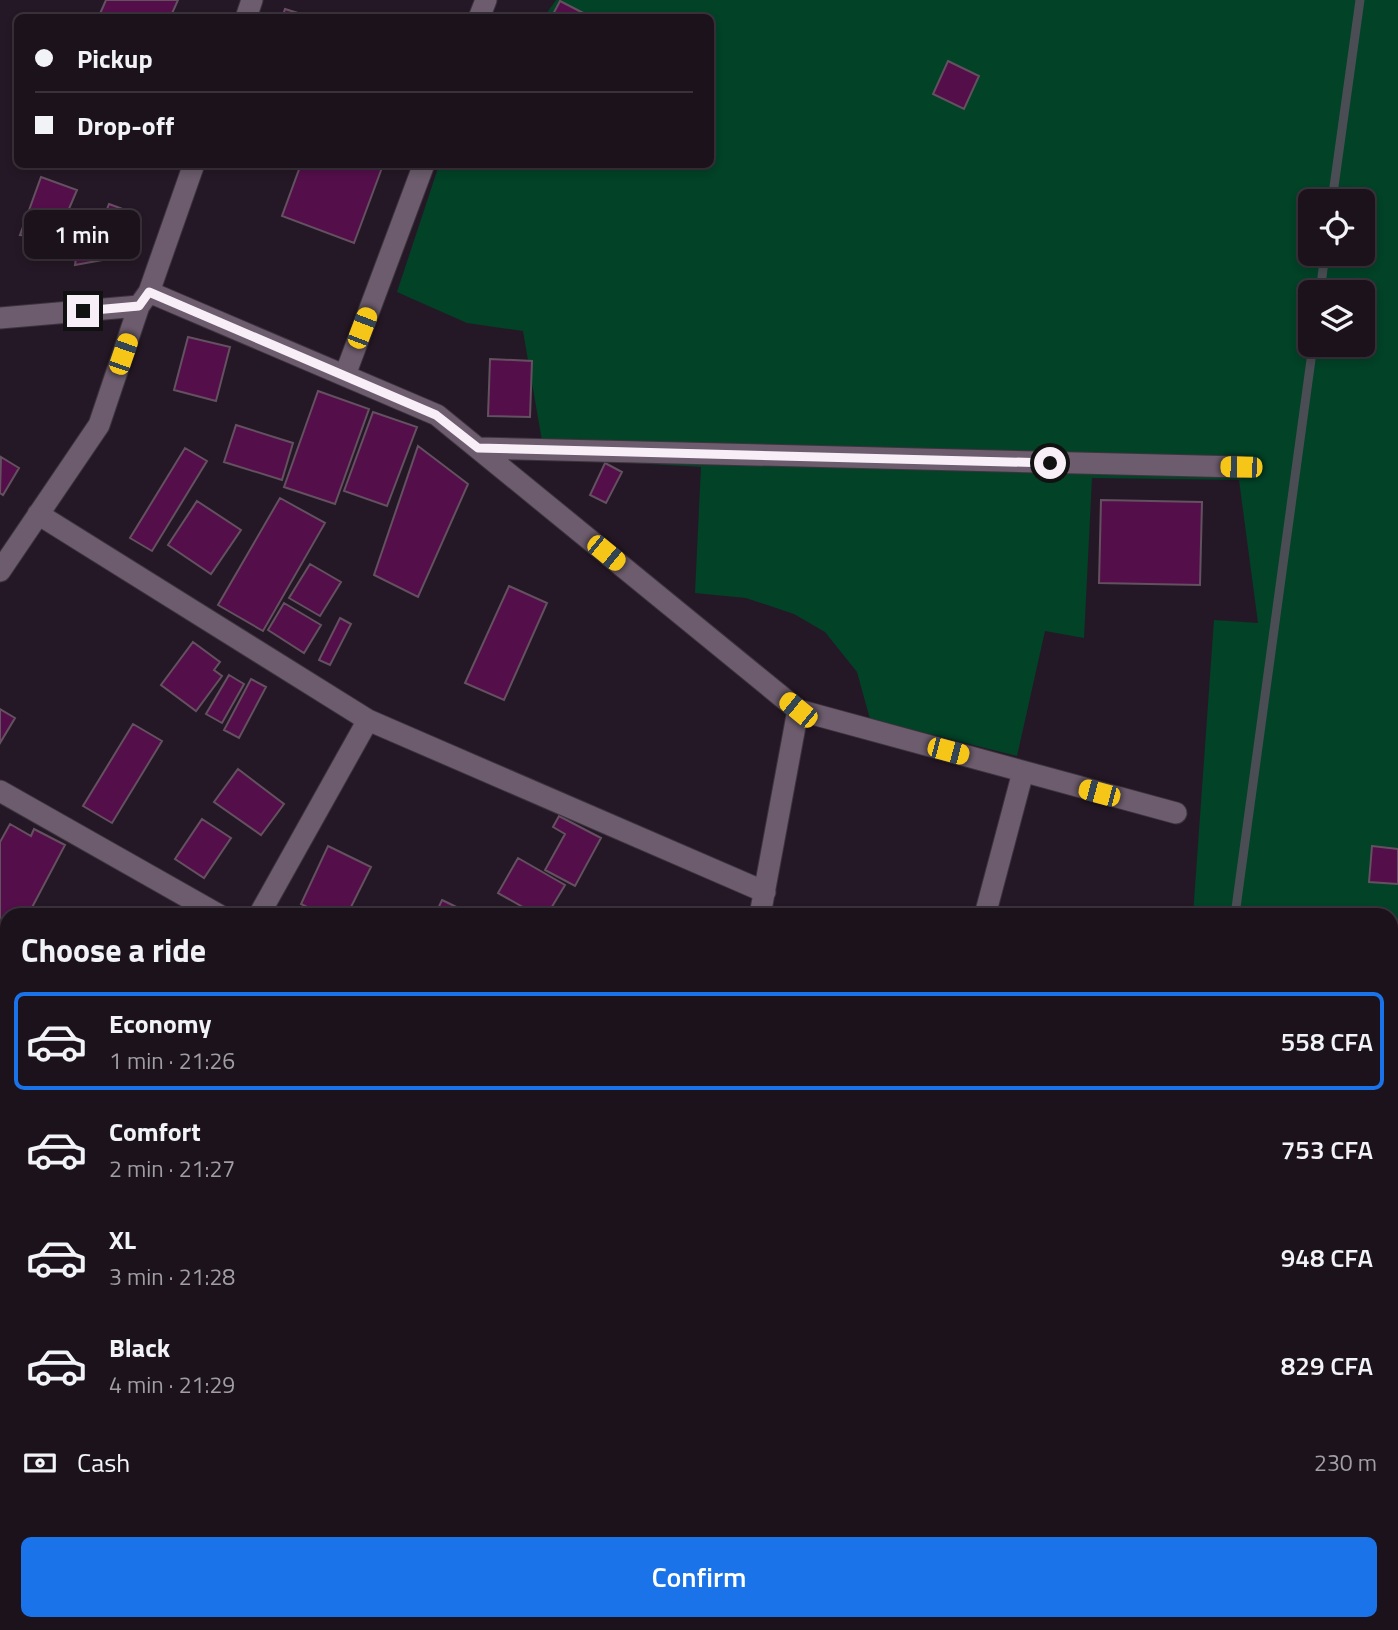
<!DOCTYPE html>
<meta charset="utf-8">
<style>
:root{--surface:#1c121c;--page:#292029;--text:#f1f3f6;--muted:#a09ea3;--line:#3a323b;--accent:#1a73e8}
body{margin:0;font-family:"Titillium Web",sans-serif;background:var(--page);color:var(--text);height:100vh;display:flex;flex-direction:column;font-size:26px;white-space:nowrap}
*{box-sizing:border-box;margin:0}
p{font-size:23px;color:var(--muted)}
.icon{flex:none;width:38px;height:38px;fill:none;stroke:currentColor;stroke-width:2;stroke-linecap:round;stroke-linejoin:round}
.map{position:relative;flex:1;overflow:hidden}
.side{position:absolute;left:0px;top:908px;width:1398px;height:723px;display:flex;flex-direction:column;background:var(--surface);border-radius:21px 21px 0 0;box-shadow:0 4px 10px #0003,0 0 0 2px var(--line)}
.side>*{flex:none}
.guide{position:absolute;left:14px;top:14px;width:700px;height:154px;border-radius:10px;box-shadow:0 4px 10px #0003,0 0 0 2px var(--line);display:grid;align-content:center;height:154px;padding:0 21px;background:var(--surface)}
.fabs{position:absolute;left:1298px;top:189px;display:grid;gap:14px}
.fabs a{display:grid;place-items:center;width:77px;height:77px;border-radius:10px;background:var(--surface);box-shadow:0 4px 10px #0003,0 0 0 2px var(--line);font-size:35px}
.end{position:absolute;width:32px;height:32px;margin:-16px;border:9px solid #f8eef8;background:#111;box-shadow:0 0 0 4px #111}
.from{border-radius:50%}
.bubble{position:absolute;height:49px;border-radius:10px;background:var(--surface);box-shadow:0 4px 10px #0003,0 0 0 2px var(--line);font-size:23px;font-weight:600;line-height:49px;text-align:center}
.car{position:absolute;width:21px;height:42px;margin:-21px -10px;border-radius:9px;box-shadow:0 0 5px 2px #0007;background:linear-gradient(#f5c518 24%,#345 0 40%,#f5c518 0 76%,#345 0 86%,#f5c518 0)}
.guide b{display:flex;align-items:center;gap:24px;height:66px;font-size:26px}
.guide b+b{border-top:2px solid var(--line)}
.guide i{width:18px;height:18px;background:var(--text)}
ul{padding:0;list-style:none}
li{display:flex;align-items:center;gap:21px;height:98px;margin:0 14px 10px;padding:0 7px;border:4px solid transparent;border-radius:10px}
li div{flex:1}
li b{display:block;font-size:26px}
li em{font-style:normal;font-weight:600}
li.on{border-color:var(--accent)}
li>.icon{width:63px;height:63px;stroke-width:1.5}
h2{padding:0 21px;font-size:32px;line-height:84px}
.pay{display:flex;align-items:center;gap:18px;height:77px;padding:0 21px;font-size:26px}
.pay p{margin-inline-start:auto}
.action{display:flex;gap:14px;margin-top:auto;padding:14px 21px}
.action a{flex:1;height:80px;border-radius:10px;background:var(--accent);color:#fff;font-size:28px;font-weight:600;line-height:80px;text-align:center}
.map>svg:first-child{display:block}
.green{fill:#024227;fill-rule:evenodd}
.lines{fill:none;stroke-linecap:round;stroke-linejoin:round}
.stream{stroke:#4a4d53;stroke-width:9}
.building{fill:#540f4b;stroke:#63515f;stroke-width:2}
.minor-casing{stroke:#3d333e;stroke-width:23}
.minor{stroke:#6c5c6d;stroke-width:21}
.route{stroke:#f8eef8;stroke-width:9}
</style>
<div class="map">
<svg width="1398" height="1630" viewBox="0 0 1398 1630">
<rect width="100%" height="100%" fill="#251826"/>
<!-- green -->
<path class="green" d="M556 0H1398V1630H1095L1096 1624H1391V915H1193L1214 620 1258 623 1239 480 1092 478 1084 638 1045 631 1017 756 870 719 857 672 825 632 794 614 746 598 695 593 701 467 545 458 523 331 467 323 397 292 439 165 710 164V18L544 17ZM1311 201H1363V254H1311ZM1311 292H1363V345H1311Z
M146 1624H393V1630H150Z"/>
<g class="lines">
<!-- stream -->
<path class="stream" d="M1332 201 1360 0
M1320 292 1325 254
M1235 915 1313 345
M1162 1630V1624"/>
</g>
<!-- building -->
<path class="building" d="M106 0H178L170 18H102L99 16Z
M560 1 593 18H551Z
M285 9 314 18H282Z
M948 61 979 76 964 109 933 94Z
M301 164 383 165 354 243 282 216Z
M41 177 77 190 57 237 20 235Z
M109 204 131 212 113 258 75 265 83 213 102 222Z
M188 337 230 347 216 401 174 390Z
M490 359 532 361 530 417 488 416Z
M318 391 369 409 335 504 284 487Z
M373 412 417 427 387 506 344 491Z
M236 425 293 443 282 480 224 462Z
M418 446 468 484 418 597 374 575Z
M185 448 207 461 152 551 130 538Z
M1 457 19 468 3 495 0 493Z
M605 463 622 472 606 503 590 495Z
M280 498 325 523 263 631 218 605Z
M1101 500 1202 502 1200 585 1099 583Z
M197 501 241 530 211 574 168 545Z
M310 564 341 582 320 616 289 598Z
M509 586 547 603 504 700 465 683Z
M284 603 321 625 304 653 268 630Z
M340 618 351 624 330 665 319 660Z
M193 642 220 662 214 670 222 676 196 711 161 685Z
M229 675 244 684 222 723 206 714Z
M251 679 266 687 239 738 224 730Z
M0 709 15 718 0 743Z
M133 724 162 741 112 823 83 806Z
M238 769 284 804 261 835 214 802Z
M559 816 601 838 575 886 545 870 565 834 553 827Z
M202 819 231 838 204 878 175 859Z
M10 824 31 836 34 829 65 845 28 915H7V930L0 926V842Z
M328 846 371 867 347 915H323L301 904Z
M1372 846 1398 849V884L1369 882Z
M518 858 565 885 547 915H537L498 893Z
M442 900 473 915H435Z
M7 948V997L0 993V949L4 952Z"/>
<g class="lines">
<defs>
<path id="minor" d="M246 18 252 0
M479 18 486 0
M149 292 437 415 798 710 1176 813
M0 318 139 306
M345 375 424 164
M478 448 1241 467
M38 514 368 720 765 892
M0 571 99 425 139 306 149 292 194 164
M0 791 219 915
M259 915 368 720
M760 915 798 710
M985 915 1023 772
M0 1082 7 1086
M0 1332 7 1321
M0 1353 7 1357
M809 1630 810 1624"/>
</defs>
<!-- minor casing -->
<use href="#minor" class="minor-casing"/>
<!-- minor -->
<use href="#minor" class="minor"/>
</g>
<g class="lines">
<!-- route -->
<path class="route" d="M83 311 139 306 149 292 436 415 478 448 1050 463"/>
</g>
</svg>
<div class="fabs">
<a><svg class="icon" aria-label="locate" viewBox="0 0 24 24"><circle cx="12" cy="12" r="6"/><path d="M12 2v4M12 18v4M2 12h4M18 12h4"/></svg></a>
<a><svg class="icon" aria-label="layers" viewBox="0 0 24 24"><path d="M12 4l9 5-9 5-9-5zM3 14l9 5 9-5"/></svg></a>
</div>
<i class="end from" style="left:1050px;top:463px"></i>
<i class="end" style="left:83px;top:311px"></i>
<div class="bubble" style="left:24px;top:210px;width:116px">1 min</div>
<i class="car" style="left:362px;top:328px;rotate:21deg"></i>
<i class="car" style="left:123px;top:354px;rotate:19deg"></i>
<i class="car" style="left:1241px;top:467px;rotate:271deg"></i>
<i class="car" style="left:606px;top:553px;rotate:129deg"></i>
<i class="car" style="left:798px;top:710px;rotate:309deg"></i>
<i class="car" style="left:948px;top:751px;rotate:105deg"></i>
<i class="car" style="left:1099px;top:793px;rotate:285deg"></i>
<div class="guide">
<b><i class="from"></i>Pickup</b>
<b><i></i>Drop-off</b>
</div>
<section class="side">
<h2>Choose a ride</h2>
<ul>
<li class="on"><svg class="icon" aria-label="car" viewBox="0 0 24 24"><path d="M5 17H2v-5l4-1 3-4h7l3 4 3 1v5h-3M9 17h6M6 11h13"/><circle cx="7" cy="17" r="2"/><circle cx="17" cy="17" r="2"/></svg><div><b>Economy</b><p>1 min · 21:26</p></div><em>558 CFA</em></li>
<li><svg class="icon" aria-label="car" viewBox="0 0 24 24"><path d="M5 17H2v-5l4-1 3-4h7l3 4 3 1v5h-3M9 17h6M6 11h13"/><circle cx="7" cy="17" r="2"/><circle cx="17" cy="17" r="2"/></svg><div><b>Comfort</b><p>2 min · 21:27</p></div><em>753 CFA</em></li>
<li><svg class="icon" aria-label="car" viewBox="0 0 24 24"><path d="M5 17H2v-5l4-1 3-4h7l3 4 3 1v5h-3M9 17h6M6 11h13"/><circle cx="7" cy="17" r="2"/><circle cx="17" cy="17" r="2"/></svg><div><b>XL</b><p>3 min · 21:28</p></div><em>948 CFA</em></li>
<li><svg class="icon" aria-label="car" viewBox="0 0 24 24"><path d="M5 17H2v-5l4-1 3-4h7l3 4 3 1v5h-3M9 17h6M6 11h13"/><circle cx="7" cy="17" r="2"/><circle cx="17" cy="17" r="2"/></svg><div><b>Black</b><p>4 min · 21:29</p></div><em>829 CFA</em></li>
</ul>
<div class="pay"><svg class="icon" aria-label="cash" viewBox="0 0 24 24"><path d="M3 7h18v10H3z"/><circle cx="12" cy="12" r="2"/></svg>Cash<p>230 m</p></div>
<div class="action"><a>Confirm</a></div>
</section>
</div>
